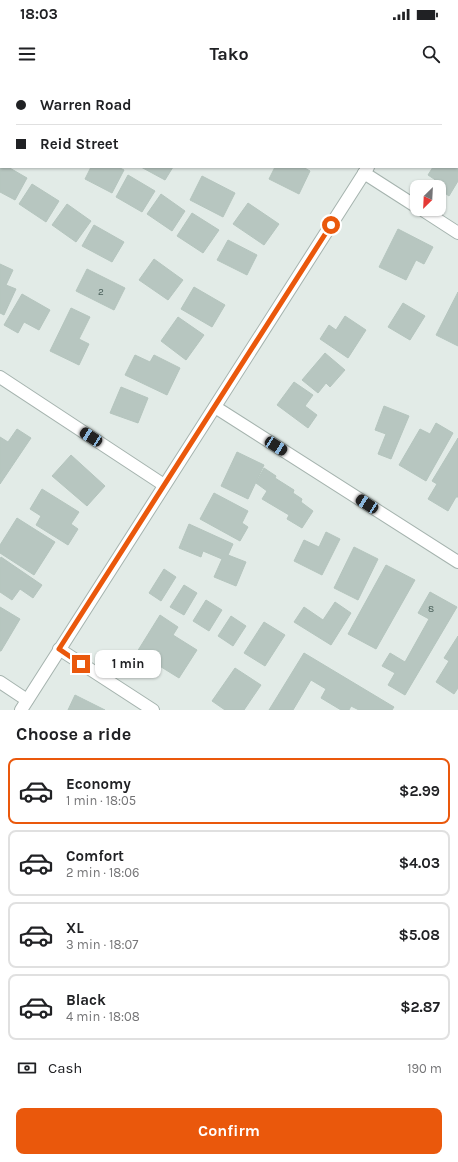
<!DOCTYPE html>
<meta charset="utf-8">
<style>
:root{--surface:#fff;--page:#f2f2f2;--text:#202124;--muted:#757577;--line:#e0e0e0;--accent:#ea580c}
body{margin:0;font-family:Karla,sans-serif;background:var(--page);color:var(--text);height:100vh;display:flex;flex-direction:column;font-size:15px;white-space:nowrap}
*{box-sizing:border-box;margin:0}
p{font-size:13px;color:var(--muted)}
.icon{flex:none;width:22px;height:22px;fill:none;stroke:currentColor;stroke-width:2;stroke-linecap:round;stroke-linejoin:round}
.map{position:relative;height:630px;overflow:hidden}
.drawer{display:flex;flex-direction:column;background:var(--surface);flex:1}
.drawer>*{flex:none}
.banner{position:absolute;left:0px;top:0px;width:458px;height:88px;box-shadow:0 1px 3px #0004;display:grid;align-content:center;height:88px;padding:0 16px;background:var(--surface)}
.needle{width:26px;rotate:204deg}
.controls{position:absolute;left:410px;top:100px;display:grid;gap:8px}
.controls a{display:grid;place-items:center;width:36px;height:36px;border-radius:8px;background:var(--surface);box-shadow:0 1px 3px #0004;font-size:20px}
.end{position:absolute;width:18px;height:18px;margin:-9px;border:5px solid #ea580c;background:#fff;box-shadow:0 0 0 2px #fff}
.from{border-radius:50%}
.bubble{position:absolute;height:28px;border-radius:8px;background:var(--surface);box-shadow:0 1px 3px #0004;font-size:13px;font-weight:700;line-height:28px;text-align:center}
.car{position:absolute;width:12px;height:24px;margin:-12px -6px;border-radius:5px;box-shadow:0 0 3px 1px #0007;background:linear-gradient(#222 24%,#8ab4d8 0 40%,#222 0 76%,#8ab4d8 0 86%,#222 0)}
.banner b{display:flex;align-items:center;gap:14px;height:38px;font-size:15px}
.banner b+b{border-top:1px solid var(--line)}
.banner i{width:10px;height:10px;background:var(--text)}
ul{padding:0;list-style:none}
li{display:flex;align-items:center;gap:12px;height:66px;margin:0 8px 6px;padding:0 8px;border:2px solid var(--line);border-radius:8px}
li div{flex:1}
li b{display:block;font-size:15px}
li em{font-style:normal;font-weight:700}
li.on{border-color:var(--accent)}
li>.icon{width:36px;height:36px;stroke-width:1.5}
h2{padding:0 16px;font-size:18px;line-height:48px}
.pay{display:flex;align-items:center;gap:10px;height:44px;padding:0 16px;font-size:15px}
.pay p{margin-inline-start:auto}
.button{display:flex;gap:8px;margin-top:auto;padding:8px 16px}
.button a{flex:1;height:46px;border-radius:8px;background:var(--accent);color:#fff;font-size:16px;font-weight:700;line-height:46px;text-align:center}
.status{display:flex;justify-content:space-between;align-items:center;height:28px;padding:0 20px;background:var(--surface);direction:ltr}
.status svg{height:11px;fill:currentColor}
header{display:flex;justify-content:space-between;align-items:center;height:52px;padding:0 16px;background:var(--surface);font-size:18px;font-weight:700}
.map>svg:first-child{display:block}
.building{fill:#b7c6c0;stroke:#b5c5be}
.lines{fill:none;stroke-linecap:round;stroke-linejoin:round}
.minor-casing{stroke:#a5b3ae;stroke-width:14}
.tertiary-casing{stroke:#a5b3ae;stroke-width:14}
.minor{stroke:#fff;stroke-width:12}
.tertiary{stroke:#fff;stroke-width:12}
.route{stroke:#ea580c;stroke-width:5}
.labels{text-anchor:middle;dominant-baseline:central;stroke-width:3.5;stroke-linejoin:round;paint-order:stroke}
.number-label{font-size:10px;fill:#485e58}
</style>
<div class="status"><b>18:03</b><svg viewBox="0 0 49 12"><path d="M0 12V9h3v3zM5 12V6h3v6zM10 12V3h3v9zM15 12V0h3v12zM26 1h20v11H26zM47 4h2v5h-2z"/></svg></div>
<header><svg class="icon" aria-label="menu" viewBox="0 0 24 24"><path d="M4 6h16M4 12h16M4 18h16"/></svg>Tako<svg class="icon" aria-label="search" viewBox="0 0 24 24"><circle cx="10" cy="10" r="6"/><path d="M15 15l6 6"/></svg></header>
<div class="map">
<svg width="458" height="630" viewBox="0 0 458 630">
<rect width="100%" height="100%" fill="#e2ebe7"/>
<!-- building -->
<path class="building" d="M296 0H338L339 1H295Z
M457 79 458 101 449 116 439 109V107H437L440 103 428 95 433 87H457Z
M0 83 1 87H8L27 98 15 120 0 112Z
M91 87H118L124 90 112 113 85 99Z
M141 87H173L165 100Z
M275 87H303L310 91 299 114 269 99Z
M128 95 155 111 142 132 116 117Z
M202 96 235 113 223 137 190 120Z
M32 104 59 121 46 142 19 124Z
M161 114 185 131 172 151 147 134Z
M248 123 279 144 264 165 233 144Z
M67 124 91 141 76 162 52 145Z
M192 133 219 150 203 173 177 156Z
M94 145 124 162 112 182 82 166Z
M398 149 433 167 424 184 416 180 406 200 379 187Z
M228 160 257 175 247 195 217 180Z
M154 179 183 200 168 220 139 200Z
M0 184 13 190 6 205 16 209 4 235 0 233Z
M87 189 125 208 114 230 76 211Z
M194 207 225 225 212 247 181 229Z
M458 212V266L436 255Z
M22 214 50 230 39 250 24 242 18 253 4 245Z
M403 223 425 236 410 260 388 247Z
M71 228 90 237 79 259 89 264 79 285 50 271Z
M345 236 366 250 348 278 320 259 329 245 336 250Z
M178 237 204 255 186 280 161 261Z
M325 273 345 290 330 307 326 303 318 313 302 300Z
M135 275 150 282 154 275 180 288 167 315 125 295Z
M294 302 313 315 305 326 317 335 308 348 277 325Z
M121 307 148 318 138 343 110 333Z
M384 326 409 336 391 379 378 374 386 354 375 350Z
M436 343 453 353 426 401 399 385 420 349 430 354Z
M17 349 31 358 0 404V357L8 362Z
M458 358V417H456L448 431 428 419 437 404 432 401Z
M237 372 264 385 248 419 221 406Z
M71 375 105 406 87 426 52 396Z
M264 388 276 396 275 398 294 410 293 413 302 419 301 422 313 431 302 448 287 439 289 435 262 419 267 411 256 403Z
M42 409 79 432 71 444 78 449 68 465 36 445 41 436 30 429Z
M214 413 248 431 242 443 248 447 240 461 200 439Z
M17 438 55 462 34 495 0 473V465Z
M189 444 233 464 228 475 246 482 236 506 214 497 222 479 203 471 201 477 179 468Z
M326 452 340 459 322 495 294 481 304 460 319 467Z
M354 467 378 479 358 520 334 508Z
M1 477 42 505 33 518 20 509 12 520 0 512V479Z
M386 485 415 500 376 569 348 554Z
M164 489 176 497 161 521 149 513Z
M184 505 197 513 184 535 170 527Z
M430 512 457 527 405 615 388 605 395 593 382 586 390 573 405 582 429 539 418 533Z
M206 520 222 530 209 551 193 541Z
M335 522 351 533 331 565 294 542 304 527 323 540Z
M0 527 20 539 1 571H0Z
M160 535 178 547 173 555 197 570 179 598 137 572Z
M231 536 246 546 233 566 218 556Z
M264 542 285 555 265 586 244 573Z
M458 556V608L454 614 436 602 449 581 444 578Z
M304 573 394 627 392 630H359L351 626 349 630H341L321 618 326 609 311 600 293 630H269Z
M235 588 261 605 244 630H225L212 621Z
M75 615 105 630H68Z"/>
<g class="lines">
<defs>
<path id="minor" d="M364 93 417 127
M421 129 458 153
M0 297 164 405
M215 327 458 482
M59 569 153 630
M0 602 27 620"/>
<path id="tertiary" d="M423 1 424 0
M21 630 368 87"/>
</defs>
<!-- minor casing -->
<use href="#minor" class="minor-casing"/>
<!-- tertiary casing -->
<use href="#tertiary" class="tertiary-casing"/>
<!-- minor -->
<use href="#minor" class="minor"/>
<!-- tertiary -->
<use href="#tertiary" class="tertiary"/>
</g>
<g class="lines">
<!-- route -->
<path class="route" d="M81 584 59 569 331 145"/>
</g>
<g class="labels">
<!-- number labels -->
<g class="number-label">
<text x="101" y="212">2</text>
<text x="431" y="529">8</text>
</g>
</g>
</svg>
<div class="controls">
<a><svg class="needle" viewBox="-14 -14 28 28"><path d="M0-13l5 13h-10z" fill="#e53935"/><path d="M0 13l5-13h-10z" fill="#757577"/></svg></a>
</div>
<i class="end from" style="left:331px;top:145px"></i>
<i class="end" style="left:81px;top:584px"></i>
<div class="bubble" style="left:95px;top:570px;width:66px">1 min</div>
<i class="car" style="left:91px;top:357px;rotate:303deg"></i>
<i class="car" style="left:276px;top:366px;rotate:123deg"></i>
<i class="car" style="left:367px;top:424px;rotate:303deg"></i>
<div class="banner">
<b><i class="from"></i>Warren Road</b>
<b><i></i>Reid Street</b>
</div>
</div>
<section class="drawer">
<h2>Choose a ride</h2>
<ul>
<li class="on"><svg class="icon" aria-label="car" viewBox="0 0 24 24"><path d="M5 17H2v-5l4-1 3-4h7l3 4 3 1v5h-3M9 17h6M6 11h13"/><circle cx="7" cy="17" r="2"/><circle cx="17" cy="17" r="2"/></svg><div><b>Economy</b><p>1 min · 18:05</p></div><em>$2.99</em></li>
<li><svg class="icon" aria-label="car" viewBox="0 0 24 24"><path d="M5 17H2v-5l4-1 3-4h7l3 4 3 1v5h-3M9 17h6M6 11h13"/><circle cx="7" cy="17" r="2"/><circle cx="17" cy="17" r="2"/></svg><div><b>Comfort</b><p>2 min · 18:06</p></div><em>$4.03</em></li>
<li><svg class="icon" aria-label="car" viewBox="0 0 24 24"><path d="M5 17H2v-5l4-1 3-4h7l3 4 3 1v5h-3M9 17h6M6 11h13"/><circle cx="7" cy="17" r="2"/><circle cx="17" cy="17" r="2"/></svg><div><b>XL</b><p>3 min · 18:07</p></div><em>$5.08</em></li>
<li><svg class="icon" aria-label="car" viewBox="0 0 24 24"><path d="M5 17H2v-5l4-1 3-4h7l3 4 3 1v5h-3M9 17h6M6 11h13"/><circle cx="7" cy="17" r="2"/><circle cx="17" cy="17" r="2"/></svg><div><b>Black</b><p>4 min · 18:08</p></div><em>$2.87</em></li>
</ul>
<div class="pay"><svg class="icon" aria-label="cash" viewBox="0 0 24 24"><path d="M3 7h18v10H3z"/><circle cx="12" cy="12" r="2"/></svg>Cash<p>190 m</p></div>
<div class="button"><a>Confirm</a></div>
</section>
